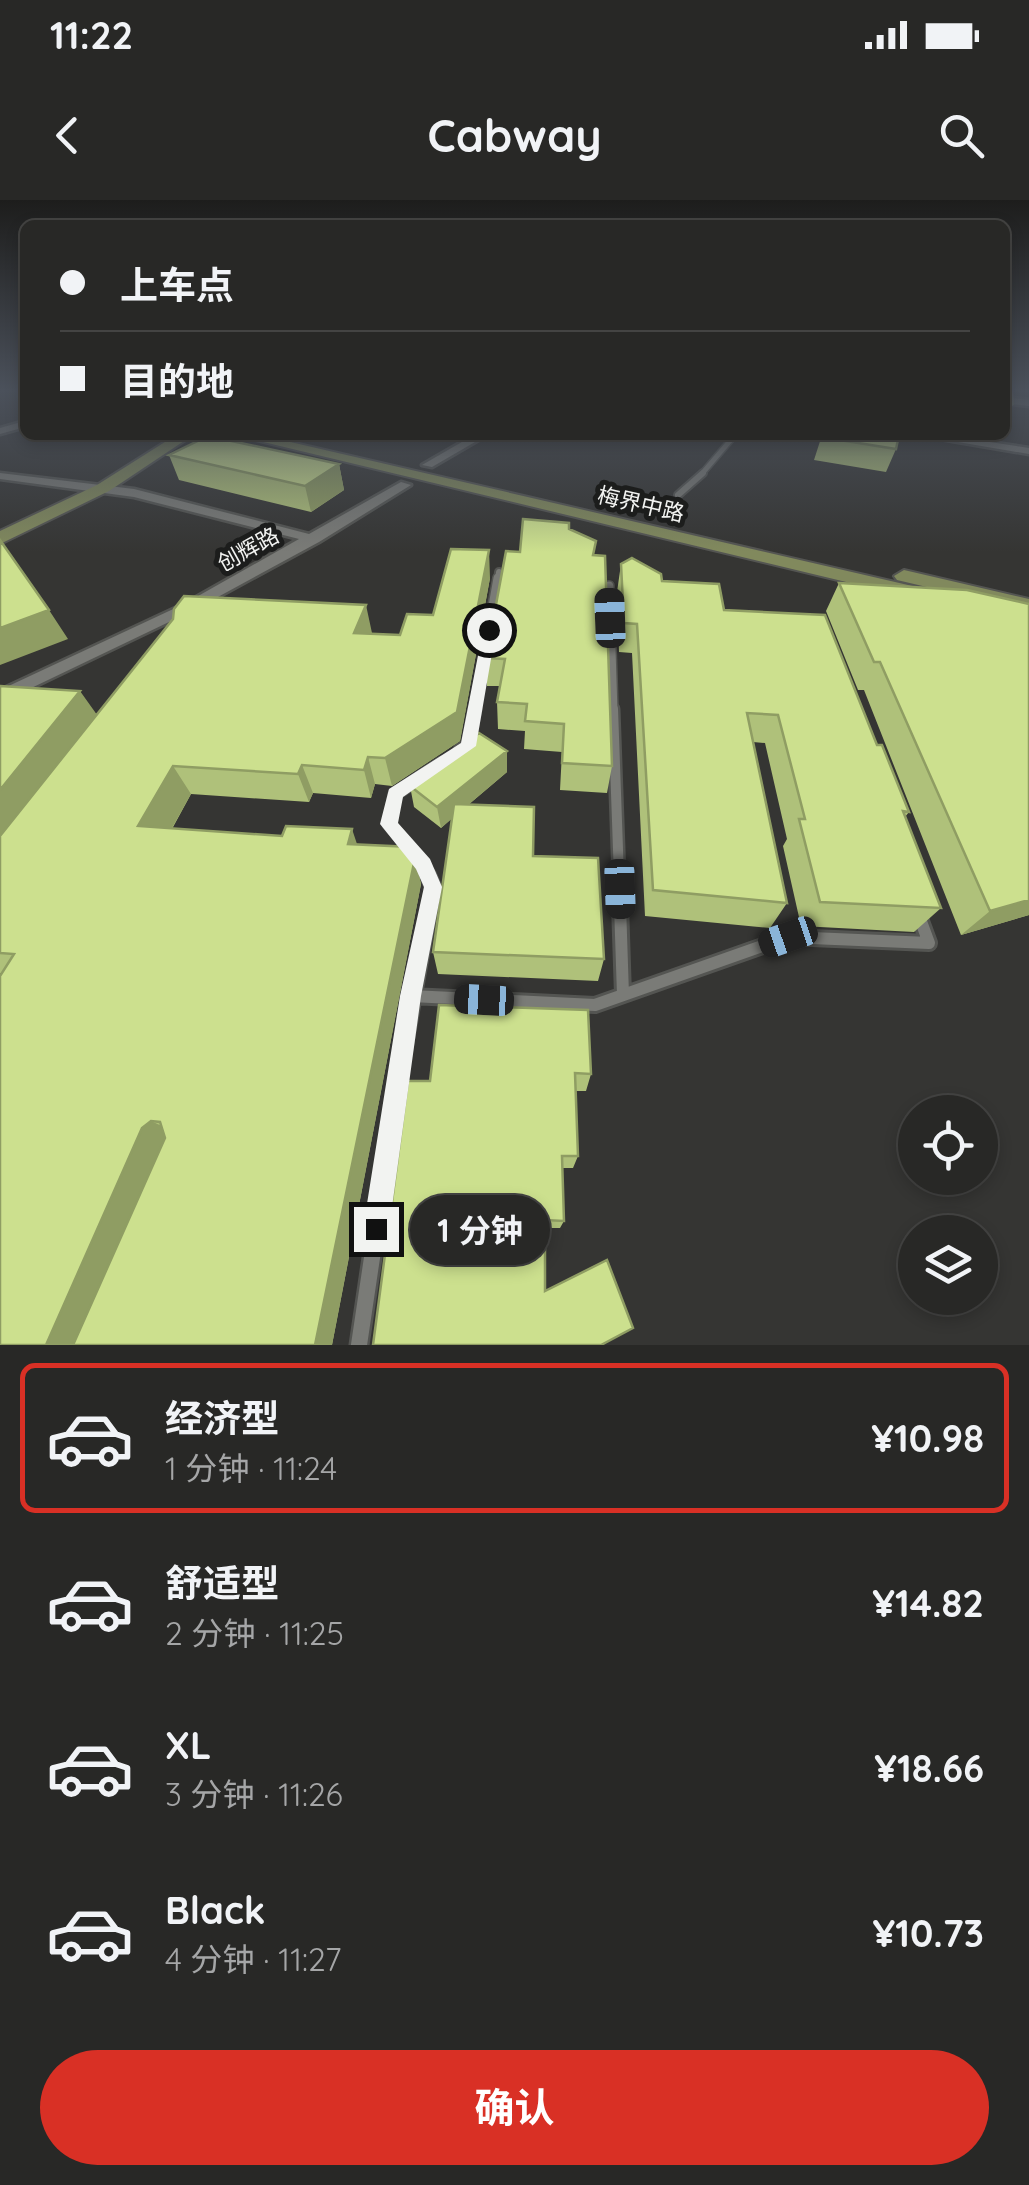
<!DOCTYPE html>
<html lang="zh">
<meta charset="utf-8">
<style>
:root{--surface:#282826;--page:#343432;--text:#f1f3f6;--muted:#a5a6a7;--line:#444443;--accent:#d93025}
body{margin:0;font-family:Quicksand,"Noto Sans SC",sans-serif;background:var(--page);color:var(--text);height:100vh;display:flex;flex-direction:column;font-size:38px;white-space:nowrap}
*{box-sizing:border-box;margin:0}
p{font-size:32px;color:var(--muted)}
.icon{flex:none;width:55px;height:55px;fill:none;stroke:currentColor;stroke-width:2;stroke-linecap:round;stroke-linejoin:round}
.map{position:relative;height:1145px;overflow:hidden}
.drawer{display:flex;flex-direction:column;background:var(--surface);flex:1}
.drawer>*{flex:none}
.top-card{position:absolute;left:20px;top:20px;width:990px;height:220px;border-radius:15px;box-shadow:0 5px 15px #0003,0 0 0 2px var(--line);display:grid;align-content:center;height:220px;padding:0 40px;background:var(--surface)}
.controls{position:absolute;left:898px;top:895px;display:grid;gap:20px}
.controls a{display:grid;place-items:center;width:100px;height:100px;border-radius:50%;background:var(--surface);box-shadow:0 5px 15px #0003,0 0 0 2px var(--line);font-size:50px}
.end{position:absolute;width:45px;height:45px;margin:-22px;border:12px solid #f2f3f1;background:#111;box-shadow:0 0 0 5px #111}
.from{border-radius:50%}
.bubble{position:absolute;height:70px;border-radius:35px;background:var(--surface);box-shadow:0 5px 15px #0003,0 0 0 2px var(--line);font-size:32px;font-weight:700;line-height:70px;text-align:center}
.car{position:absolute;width:30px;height:60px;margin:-30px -15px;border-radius:12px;box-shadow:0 0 8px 2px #0007;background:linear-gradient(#222 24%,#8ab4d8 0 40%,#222 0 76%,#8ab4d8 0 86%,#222 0)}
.top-card b{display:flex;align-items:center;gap:35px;height:95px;font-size:38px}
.top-card b+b{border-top:2px solid var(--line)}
.top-card i{width:25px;height:25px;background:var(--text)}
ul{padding:18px 0 0;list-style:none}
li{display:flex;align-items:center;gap:30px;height:150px;margin:0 20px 15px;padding:0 20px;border:5px solid transparent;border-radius:15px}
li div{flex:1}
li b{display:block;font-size:38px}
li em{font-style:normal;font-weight:700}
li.current{border-color:var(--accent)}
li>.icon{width:90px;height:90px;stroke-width:1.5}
.action{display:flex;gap:20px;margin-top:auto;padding:20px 40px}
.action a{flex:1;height:115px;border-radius:60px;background:var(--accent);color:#fff;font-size:40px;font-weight:700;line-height:115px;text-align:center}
.status{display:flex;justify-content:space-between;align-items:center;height:70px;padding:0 50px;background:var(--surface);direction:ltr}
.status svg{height:28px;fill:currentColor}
header{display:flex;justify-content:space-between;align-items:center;height:130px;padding:0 40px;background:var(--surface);font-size:45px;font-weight:700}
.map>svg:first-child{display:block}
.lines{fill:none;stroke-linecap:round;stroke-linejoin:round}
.lane-far5-casing{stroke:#545552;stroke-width:8}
.lane-far4-casing{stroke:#545552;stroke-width:10}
.lane-far3-casing{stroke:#545552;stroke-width:12}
.lane-far2-casing{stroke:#545552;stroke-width:15}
.lane-far1-casing{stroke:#545552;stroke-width:18}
.lane-casing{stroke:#545552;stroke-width:21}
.street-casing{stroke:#545552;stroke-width:5}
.secondary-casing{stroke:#545552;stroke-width:4}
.lane-far5{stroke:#7a7b77;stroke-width:5}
.lane-far4{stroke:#7a7b77;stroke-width:6}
.lane-far3{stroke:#7a7b77;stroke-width:9}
.lane-far2{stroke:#7a7b77;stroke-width:10}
.lane-far1{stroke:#7a7b77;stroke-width:12}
.lane{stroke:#7a7b77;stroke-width:16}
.street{fill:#7a7b77;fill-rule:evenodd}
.secondary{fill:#81895d;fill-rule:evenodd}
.wall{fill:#afc17a}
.shaded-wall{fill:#8f9d63}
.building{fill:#cce08e;stroke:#8f9d63;stroke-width:2.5}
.route{fill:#f2f3f1}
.labels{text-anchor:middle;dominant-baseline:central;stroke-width:10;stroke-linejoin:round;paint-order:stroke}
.far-street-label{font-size:22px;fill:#f2f3f1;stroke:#1c1d1c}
</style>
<div class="status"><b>11:22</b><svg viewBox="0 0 49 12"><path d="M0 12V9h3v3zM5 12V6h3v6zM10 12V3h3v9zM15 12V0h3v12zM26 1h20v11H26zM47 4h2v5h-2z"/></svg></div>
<header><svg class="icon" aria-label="back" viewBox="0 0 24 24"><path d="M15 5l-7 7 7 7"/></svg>Cabway<svg class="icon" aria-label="search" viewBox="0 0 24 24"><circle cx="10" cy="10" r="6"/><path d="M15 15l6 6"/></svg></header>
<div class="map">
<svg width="1029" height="1145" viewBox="0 0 1029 1145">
<rect width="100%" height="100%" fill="#353533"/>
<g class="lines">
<defs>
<path id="lane-far5" d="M700 276 735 235"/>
<path id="lane-far4" d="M678 295 703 273
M498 380 499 372"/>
<path id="lane-far3" d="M609 386 613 512
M474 512 498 378"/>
<path id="lane-far2" d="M613 509 619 677
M460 550 468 546 475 509
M429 677 423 664 389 624 395 594 442 563"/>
<path id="lane-far1" d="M619 675 623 795
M411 796 595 805 788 737 929 743 919 716
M398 885 433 687 428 675"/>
<path id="lane" d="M359 1145 398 883"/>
<path id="street" d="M1005 197 1029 200V206L1005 203Z
M25 221V227L0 234V228Z
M474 235H487L432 267 422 265Z
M917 235H943L1029 248V254Z
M0 273 134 289 309 334 401 282 411 285 319 342 194 410 0 503V490L184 404 299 339 134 297 0 279Z"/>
<path id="secondary" d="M176 235H193L109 291 0 344V331L97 285Z
M234 235H260L921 388 931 394 921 400Z
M904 370 1029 399V411L897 380 894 376Z"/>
</defs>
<!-- lane-far5 casing -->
<use href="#lane-far5" class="lane-far5-casing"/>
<!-- lane-far4 casing -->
<use href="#lane-far4" class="lane-far4-casing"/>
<!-- lane-far3 casing -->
<use href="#lane-far3" class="lane-far3-casing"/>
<!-- lane-far2 casing -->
<use href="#lane-far2" class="lane-far2-casing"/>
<!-- lane-far1 casing -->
<use href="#lane-far1" class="lane-far1-casing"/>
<!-- lane casing -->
<use href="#lane" class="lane-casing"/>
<!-- street casing -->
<use href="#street" class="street-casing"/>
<!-- secondary casing -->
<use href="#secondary" class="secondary-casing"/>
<!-- lane-far5 -->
<use href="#lane-far5" class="lane-far5"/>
<!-- lane-far4 -->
<use href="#lane-far4" class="lane-far4"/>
<!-- lane-far3 -->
<use href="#lane-far3" class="lane-far3"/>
<!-- lane-far2 -->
<use href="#lane-far2" class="lane-far2"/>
<!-- lane-far1 -->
<use href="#lane-far1" class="lane-far1"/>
<!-- lane -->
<use href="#lane" class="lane"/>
<!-- street -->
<use href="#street" class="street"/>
<!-- secondary -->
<use href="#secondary" class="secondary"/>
</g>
<!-- wall -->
<path class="wall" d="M1005 191 1013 204 1005 219Z
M418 235H443L437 239Z
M822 235 896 249 886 272 814 260Z
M169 255 339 264 344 290 311 312 179 280Z
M569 329 595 355 612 566 607 593 560 590 562 552 524 549 525 531 498 529 497 502 500 486H487L486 458 520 352Z
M621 364 724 410 877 545 909 612 905 617 941 708 914 732 801 726 783 646 787 639 765 543 753 542 787 703 770 728 645 716 632 453 619 452 617 392Z
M490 378 460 541 392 586 375 584 371 598 313 593 309 602 191 594 172 629 357 644 415 658 421 684 332 1145 0 773V486L97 514 372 433 400 435Z
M839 383 1029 404V715L961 735 864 490H858L826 411Z
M507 551V572L468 605 533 656 604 759 598 781 438 774 433 752 452 618 441 628 414 607 410 586Z
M439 805 591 874 586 891H576L578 956 573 968H562L564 1021 560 1028H545V1091L373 1145 430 881Z"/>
<!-- shaded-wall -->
<path class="shaded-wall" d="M339 264 344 290 311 312 305 286Z
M489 350 490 378 460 541 392 586 385 558Z
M366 405 372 433 360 462 354 433Z
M49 410 68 439 0 465V428Z
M80 491 100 519 0 654V590Z
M507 551V572L441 628 437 607Z
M368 557 375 584 371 598 364 570Z
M302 565 313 593 309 602 298 574Z
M173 566 191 594 158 653 138 626Z
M352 629 361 656 348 644Z
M415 658 421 684 332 1145H315Z
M1029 700V715L961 735 990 711Z
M151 921 179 934 86 1145H46L142 928Z"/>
<!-- building -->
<path class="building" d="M1005 191H1012L1013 204 1005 205Z
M822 235H899L896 249 821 237Z
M208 236 339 264 305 286 169 255Z
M523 319 569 323V329L596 341 593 355 605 356 612 566 562 563 564 524 525 521 527 504 497 502 505 459 486 458 506 351 520 352Z
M0 340 49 410 0 428Z
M451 349 489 350 457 512 385 558 368 557 364 570 302 565 298 574 173 566 138 626 282 636 286 626 352 629 348 644 412 647 415 658 315 1145H73L165 938 160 922 151 921 142 928 46 1145H0V776L14 754 0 753V636L173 419 174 409 184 396 366 405 354 433 400 435 407 414 433 415Z
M632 358 661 374 662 381 719 384 724 410 825 415 877 545H882L909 612 903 611 941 708 820 702 799 619H805L778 515 747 513 787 703 653 690 637 424 624 423 621 364Z
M839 383 967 390 1029 404V700L990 711 880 462H874Z
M0 486 80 491 0 590Z
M479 533 507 551 437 607 410 586Z
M454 604 534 607 533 656 598 658 604 759 433 752Z
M439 805 588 810 591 874 575 873 578 956H562L564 1021 545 1020V1091L607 1060 633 1128 601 1145H373L408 881H430Z"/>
<!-- sky -->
<linearGradient id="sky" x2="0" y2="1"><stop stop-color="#1d1d1c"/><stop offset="0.54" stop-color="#4b515b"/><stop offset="1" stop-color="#4b515b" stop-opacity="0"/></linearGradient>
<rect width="1029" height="352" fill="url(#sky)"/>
<!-- route -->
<path class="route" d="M489 426 496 430 476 546 403 597 398 623 430 659 442 687 421 796 389 1029 385 1038 376 1042 367 1038 363 1029 400 796 424 687 416 669 380 624 389 589 461 543 483 430Z"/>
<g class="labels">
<!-- far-street labels -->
<g class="far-street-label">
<text transform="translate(641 304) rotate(13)">梅界中路</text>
<text transform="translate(248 349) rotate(-29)">创辉路</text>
</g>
</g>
</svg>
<div class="controls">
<a><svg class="icon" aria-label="locate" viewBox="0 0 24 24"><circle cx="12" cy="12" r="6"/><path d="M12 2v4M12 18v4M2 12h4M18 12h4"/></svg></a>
<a><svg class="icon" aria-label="layers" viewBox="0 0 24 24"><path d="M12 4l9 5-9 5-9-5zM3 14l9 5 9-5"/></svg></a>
</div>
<i class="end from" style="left:489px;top:430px"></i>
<i class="end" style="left:376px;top:1029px"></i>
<div class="bubble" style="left:410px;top:995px;width:140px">1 分钟</div>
<i class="car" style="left:610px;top:418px;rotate:358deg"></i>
<i class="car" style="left:620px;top:689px;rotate:178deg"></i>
<i class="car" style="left:788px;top:737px;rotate:251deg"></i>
<i class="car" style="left:484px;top:800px;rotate:273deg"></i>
<div class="top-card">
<b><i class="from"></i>上车点</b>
<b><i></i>目的地</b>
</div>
</div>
<section class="drawer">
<ul>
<li class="current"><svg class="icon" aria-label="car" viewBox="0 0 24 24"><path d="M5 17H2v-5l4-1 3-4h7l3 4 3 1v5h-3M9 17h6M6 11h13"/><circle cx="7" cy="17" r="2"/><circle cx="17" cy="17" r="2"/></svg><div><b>经济型</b><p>1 分钟 · 11:24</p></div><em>¥10.98</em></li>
<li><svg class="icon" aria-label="car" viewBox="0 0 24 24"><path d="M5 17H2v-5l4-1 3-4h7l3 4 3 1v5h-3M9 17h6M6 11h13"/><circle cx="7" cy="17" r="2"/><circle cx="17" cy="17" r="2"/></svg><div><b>舒适型</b><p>2 分钟 · 11:25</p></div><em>¥14.82</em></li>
<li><svg class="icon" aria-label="car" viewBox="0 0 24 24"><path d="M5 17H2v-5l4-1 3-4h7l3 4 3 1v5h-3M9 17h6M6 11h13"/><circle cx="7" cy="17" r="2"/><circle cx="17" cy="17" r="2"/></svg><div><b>XL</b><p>3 分钟 · 11:26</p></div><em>¥18.66</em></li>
<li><svg class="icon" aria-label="car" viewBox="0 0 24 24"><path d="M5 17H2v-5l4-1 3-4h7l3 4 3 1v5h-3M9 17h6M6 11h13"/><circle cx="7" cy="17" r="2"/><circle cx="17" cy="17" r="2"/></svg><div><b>Black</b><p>4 分钟 · 11:27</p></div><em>¥10.73</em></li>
</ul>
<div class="action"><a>确认</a></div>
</section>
